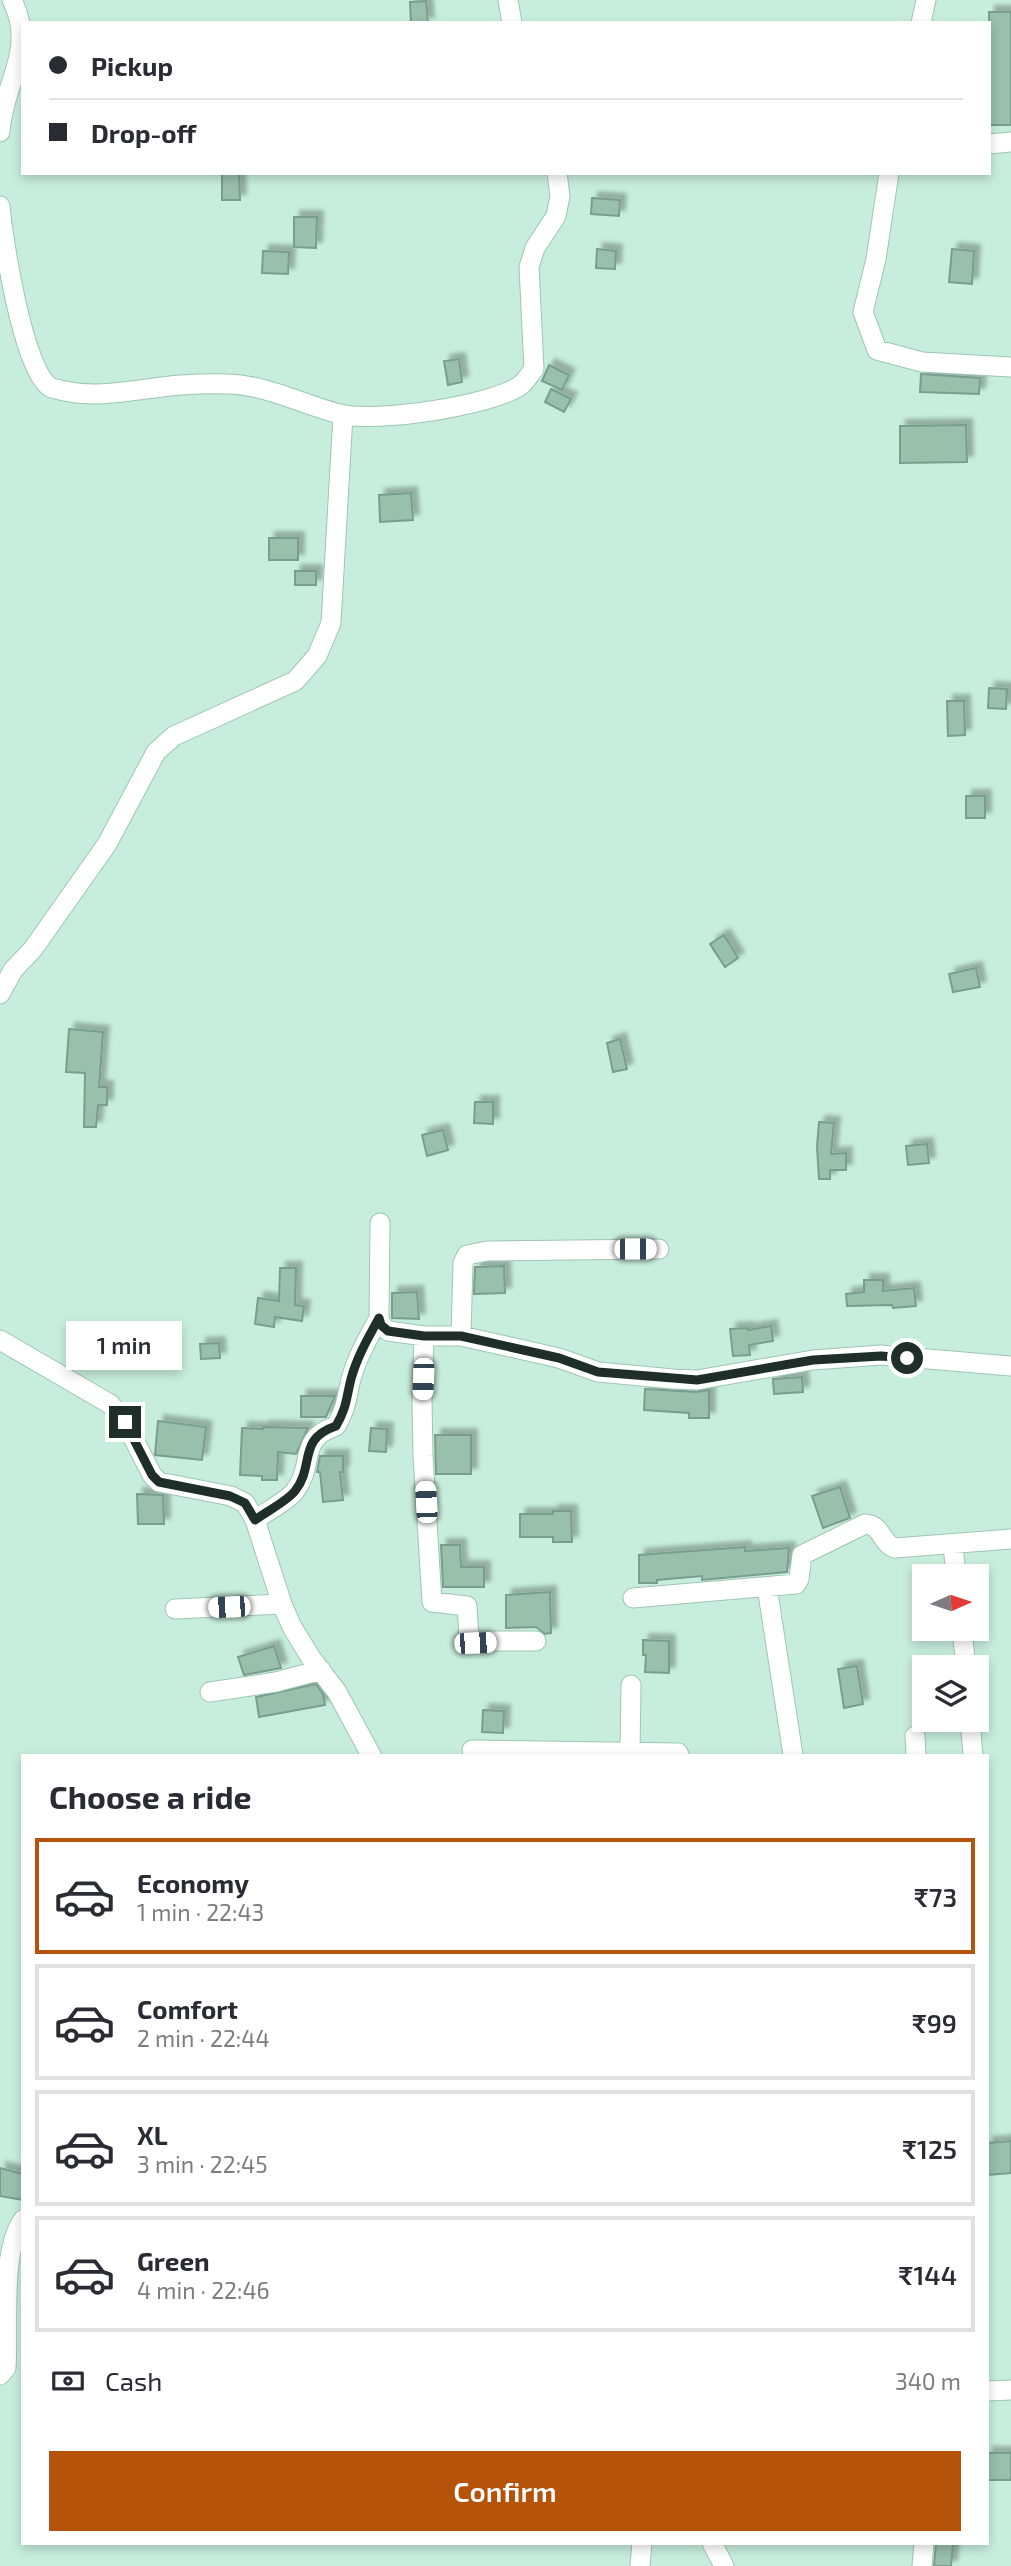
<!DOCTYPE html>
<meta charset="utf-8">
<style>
:root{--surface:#fff;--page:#f2f2f3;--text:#2b2b33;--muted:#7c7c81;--line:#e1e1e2;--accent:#b45309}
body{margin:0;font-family:"Exo 2",sans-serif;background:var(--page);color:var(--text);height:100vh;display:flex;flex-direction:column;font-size:26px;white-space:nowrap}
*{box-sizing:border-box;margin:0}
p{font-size:23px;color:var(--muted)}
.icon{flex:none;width:38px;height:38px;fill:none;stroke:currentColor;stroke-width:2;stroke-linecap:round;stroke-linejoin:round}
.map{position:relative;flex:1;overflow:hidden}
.sheet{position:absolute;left:21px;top:1754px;width:968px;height:791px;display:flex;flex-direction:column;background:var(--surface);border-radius:0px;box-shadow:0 4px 10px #0003}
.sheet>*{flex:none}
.guide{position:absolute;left:21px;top:21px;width:970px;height:154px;border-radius:0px;box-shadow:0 4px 10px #0003;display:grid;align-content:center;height:154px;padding:0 28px;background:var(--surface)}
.needle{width:46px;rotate:87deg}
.tools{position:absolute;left:912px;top:1564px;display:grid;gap:14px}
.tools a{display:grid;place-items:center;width:77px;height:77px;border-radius:0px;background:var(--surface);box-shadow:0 4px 10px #0003;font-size:35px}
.end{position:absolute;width:32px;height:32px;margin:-16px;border:9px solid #1f2e28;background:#fff;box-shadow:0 0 0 4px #fff}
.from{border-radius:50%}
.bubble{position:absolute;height:49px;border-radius:0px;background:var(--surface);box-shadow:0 4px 10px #0003;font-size:23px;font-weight:600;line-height:49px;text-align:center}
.car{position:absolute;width:21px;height:42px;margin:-21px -10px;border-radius:9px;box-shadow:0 0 5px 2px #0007;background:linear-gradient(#fff 24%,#345 0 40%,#fff 0 76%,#345 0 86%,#fff 0)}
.guide b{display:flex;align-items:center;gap:24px;height:66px;font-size:26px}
.guide b+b{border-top:2px solid var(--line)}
.guide i{width:18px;height:18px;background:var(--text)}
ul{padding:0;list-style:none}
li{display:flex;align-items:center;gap:21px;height:116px;margin:0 14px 10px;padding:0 14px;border:4px solid var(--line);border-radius:0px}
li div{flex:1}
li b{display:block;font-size:26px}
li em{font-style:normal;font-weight:600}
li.active{border-color:var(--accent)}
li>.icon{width:63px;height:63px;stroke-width:1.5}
h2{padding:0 28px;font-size:32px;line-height:84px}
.pay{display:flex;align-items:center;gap:18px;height:77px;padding:0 28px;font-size:26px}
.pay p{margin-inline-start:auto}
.cta{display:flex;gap:14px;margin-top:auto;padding:14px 28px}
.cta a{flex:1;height:80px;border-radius:0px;background:var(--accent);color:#fff;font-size:28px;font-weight:600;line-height:80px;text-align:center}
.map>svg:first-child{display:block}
.building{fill:#99bfad;stroke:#799e8e;stroke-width:2;filter:url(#shadow)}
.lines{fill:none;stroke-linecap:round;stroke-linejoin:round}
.street-casing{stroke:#9fc5b4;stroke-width:21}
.street{stroke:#fff;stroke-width:19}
.route{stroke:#1f2e28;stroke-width:9}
</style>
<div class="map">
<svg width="1011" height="2566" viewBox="0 0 1011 2566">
<defs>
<filter id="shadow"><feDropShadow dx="6" dy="-6" stdDeviation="2" flood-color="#0004"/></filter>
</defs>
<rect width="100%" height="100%" fill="#c7eedc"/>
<!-- building -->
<path class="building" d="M426 1 428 23H411L410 2Z
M989 12H1011V125H990Z
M222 173H239L240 200H222Z
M592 198 620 200 619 216 591 214Z
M294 217H317L316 248 294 247Z
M597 249 616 251 615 269 596 268Z
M952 249 974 251 972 284 949 282Z
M263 251 289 252 288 274 262 273Z
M459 359 462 382 448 385 444 361Z
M549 365 569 375 562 390 542 381Z
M921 374 980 378 979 394 920 392Z
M551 389 571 399 564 412 545 402Z
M966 425 967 462 900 463V426Z
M411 493 413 520 380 522 379 495Z
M269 538H298V560H269Z
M295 571H316V585H295Z
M989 688 1007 689 1006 709 988 708Z
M947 701H964L965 735 948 736Z
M966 796H985V818H966Z
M724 935 738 958 725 967 710 944Z
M976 968 980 987 953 992 949 974Z
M69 1029 103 1032 99 1087H107V1105H98L96 1127H84L85 1073 66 1072Z
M620 1039 627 1069 613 1072 607 1043Z
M475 1102H493V1124L474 1123Z
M819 1122 834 1123 831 1154 846 1153V1170H830V1179H819L817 1147Z
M443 1130 448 1150 427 1156 422 1135Z
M927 1144 929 1163 908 1165 906 1146Z
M504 1266 505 1293 474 1294 475 1267Z
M280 1268H296L295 1305 304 1306 302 1321 275 1317 274 1327 255 1324 258 1298 279 1301Z
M864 1280H883V1291L914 1288 916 1306 893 1308 892 1305 847 1306 846 1294 864 1292Z
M417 1292 419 1319 392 1318V1293Z
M771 1326 773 1341 749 1345 750 1355 733 1356 730 1329 748 1328V1330Z
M219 1343 220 1358 201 1359 200 1344Z
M802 1377 803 1392 774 1394 773 1379Z
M645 1389 696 1392 709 1390V1418H689V1413L644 1410Z
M301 1396H335L326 1417H301Z
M158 1421 206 1427 202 1460 155 1455Z
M263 1427 308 1428 296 1454 278 1452 277 1480H262V1476L240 1475 242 1428 263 1429Z
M371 1428 387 1429 386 1452 369 1451Z
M435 1435H471V1474H436Z
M320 1456H343V1472H340L343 1500 323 1502 320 1472H317Z
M840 1487 850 1518 823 1528 812 1496Z
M137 1494 163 1495 164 1524H138Z
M553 1511H571L572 1542H553V1537H520V1514H553Z
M441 1545H460L461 1567H484V1587H443Z
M745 1547V1551L789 1548 787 1572 702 1580V1576L657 1580V1583H639V1555Z
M550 1592 551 1633 545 1634 536 1627 506 1628V1595Z
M643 1640 669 1641V1673L645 1672 646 1655H643Z
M274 1646 281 1668 244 1675 238 1657Z
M857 1666 863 1704 844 1708 838 1669Z
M316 1684 323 1694 325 1705 259 1717 256 1697Z
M483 1710 504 1711 503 1733 482 1732Z
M1011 2141V2173L987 2175V2143Z
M0 2168 23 2174V2200L0 2196Z
M987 2453H1011V2480H987Z
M936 2543 953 2544 951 2566H934Z"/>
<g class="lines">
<defs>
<path id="street" d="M508 0 512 23
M921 23 926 0
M0 132C3 83 37 50 12 0
M989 144 1011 142
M889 173 876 259 863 312 877 350 922 362 1011 367
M0 206C3 239 23 370 50 387 53 389 57 389 60 390 101 400 140 388 181 385 196 384 213 383 228 384 268 385 303 405 340 414 375 423 492 406 521 385 526 381 530 374 534 369L529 267 535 248 556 216 560 196 557 173
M0 994 13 970 33 949 107 844 156 752 174 736 295 681 317 656 331 623 343 415
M380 1223 379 1317 381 1325 388 1331 424 1336H461L559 1358 598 1372 673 1379 697 1380 813 1360 881 1355 1011 1366
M424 1336 422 1401 423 1456 432 1602 467 1606 469 1637 471 1641H536
M461 1336 463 1263 467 1255 487 1251 659 1249
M0 1340 110 1404 125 1422 152 1475 159 1482 231 1496 245 1503 255 1520 282 1604 292 1627 311 1658 337 1692 371 1755
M255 1520C267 1511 286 1502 295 1491 315 1465 297 1439 336 1426 347 1407 346 1399 351 1379 357 1357 368 1338 379 1318
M953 1544 956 1577
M767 1587 793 1755
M633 1598 796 1584 799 1579 802 1555 865 1524C882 1524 881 1544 895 1548L1011 1539
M175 1609 282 1604
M962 1629 966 1668
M210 1692 276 1682 321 1670
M970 1720 973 1755
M915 1736 916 1755
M630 1753 631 1685
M473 1755 472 1750 678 1753 679 1755
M0 2375 6 2368C9 2328 0 2252 23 2220
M987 2391 1011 2390
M712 2543 724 2566
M640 2566 642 2543
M922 2566 924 2543"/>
</defs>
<!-- street casing -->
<use href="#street" class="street-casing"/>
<!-- street -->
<use href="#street" class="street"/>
</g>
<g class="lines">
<!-- route -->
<path class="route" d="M125 1422 152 1475 159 1482 230 1496 245 1503 255 1520C267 1511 286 1502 295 1491 315 1466 297 1439 336 1426 347 1407 346 1399 351 1379 357 1357 368 1338 379 1318L381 1325 388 1331 424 1336H461L559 1358 598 1372 673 1378 697 1380 813 1360 881 1356 907 1358"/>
</g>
</svg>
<div class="tools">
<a><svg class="needle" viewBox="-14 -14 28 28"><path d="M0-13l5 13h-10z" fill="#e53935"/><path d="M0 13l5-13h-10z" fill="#7c7c81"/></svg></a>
<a><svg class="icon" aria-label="layers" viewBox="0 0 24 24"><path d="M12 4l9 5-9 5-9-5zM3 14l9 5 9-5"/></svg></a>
</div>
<i class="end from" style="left:907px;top:1358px"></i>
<i class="end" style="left:125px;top:1422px"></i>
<div class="bubble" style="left:66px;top:1321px;width:116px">1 min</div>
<i class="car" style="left:635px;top:1249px;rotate:90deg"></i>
<i class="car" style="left:423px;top:1379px;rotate:182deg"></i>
<i class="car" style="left:426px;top:1502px;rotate:357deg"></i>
<i class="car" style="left:229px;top:1607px;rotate:268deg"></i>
<i class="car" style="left:475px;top:1643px;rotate:88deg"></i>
<div class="guide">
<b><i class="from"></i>Pickup</b>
<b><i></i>Drop-off</b>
</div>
<section class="sheet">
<h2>Choose a ride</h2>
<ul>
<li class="active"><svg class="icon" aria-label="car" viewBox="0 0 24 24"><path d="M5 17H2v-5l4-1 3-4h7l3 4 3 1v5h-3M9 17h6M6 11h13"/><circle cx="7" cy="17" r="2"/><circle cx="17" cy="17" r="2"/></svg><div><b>Economy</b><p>1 min · 22:43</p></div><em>₹73</em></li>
<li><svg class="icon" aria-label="car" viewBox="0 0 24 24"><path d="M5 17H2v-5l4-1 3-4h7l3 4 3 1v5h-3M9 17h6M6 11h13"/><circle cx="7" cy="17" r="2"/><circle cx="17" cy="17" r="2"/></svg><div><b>Comfort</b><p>2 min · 22:44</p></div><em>₹99</em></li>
<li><svg class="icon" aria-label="car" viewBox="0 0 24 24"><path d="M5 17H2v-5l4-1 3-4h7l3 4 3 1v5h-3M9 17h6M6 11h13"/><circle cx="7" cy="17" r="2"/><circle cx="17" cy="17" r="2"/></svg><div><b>XL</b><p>3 min · 22:45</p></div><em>₹125</em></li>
<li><svg class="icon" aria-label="car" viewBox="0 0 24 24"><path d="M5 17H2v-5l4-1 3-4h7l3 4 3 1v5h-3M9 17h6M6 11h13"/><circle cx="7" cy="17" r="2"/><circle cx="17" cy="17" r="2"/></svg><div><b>Green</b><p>4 min · 22:46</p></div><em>₹144</em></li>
</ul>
<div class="pay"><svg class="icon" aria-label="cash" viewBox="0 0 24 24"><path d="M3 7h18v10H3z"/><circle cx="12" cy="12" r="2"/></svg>Cash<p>340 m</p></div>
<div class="cta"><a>Confirm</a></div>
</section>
</div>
